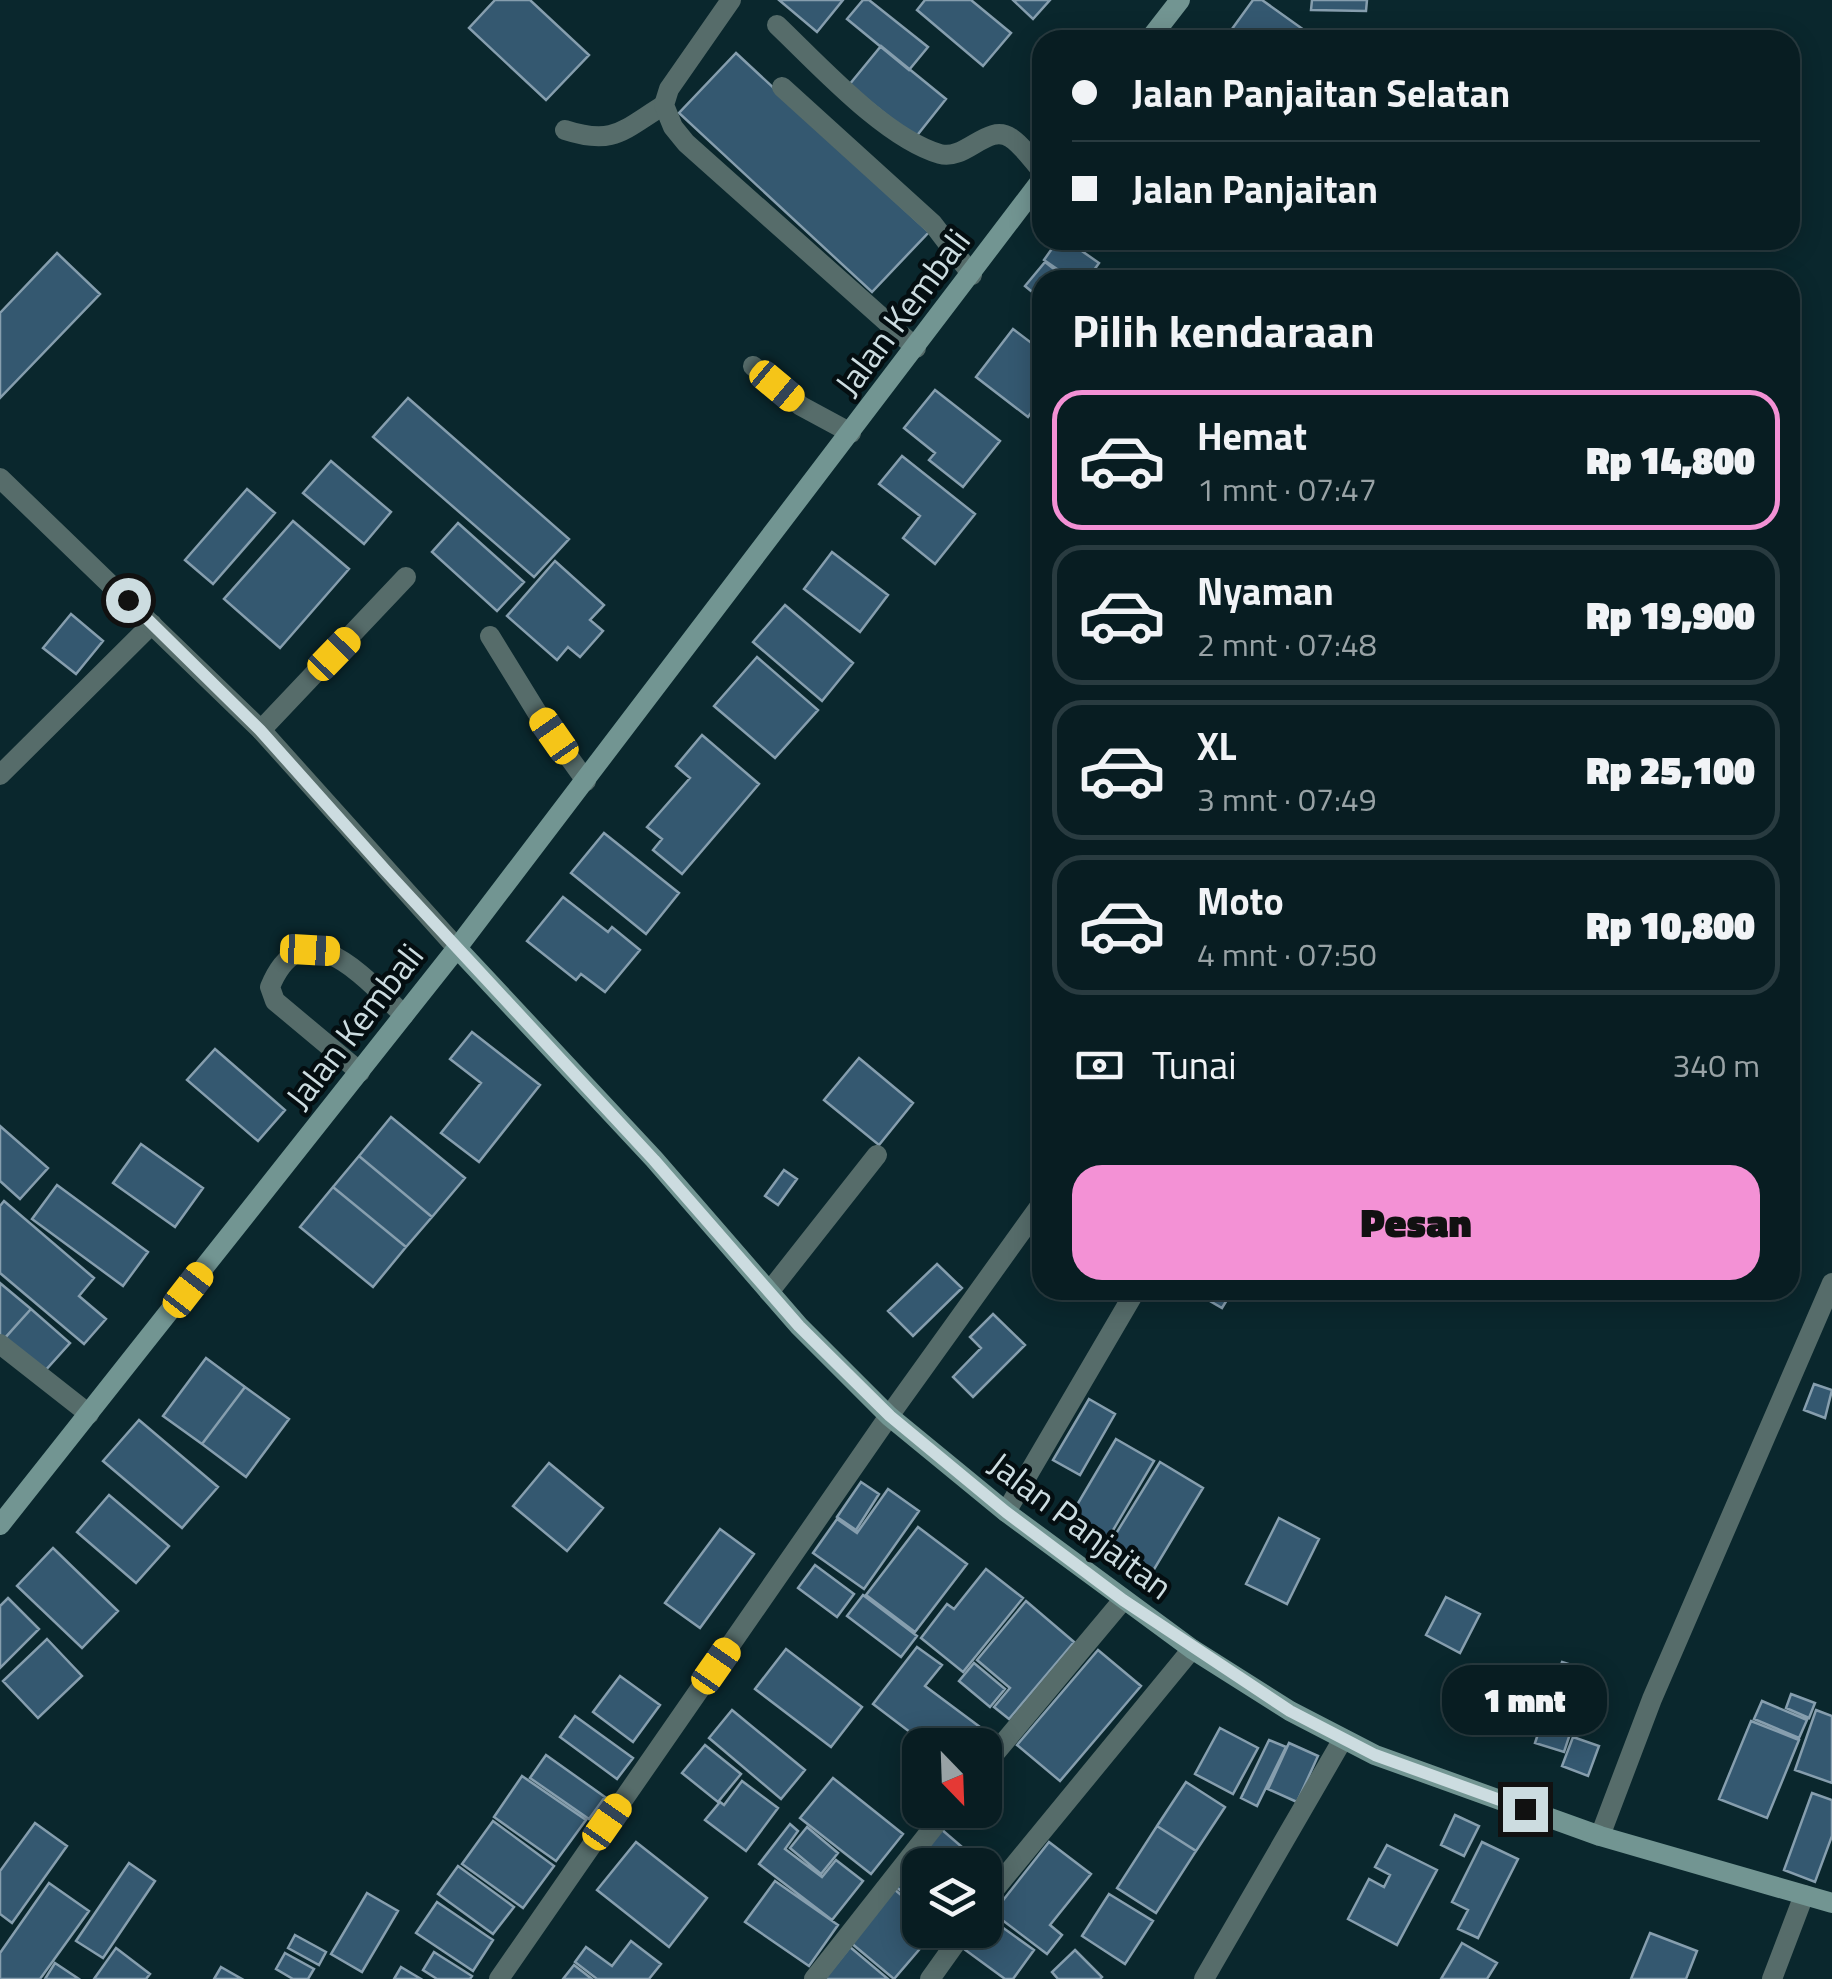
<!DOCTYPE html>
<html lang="id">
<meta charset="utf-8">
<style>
:root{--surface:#081d22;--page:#162a2f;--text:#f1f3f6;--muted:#98a2a5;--line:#293b40;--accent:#f391d5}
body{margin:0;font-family:"Titillium Web",sans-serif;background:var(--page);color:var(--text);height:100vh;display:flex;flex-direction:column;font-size:38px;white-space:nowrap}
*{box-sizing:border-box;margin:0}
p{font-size:32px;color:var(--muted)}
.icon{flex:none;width:55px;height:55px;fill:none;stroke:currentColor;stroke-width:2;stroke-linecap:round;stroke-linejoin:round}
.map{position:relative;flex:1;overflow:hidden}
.panel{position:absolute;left:1032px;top:270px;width:768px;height:1030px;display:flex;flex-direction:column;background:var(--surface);border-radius:30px;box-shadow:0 5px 25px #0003,0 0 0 2px var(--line)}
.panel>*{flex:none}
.top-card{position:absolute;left:1032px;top:30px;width:768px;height:220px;border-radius:30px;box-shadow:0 5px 25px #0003,0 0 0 2px var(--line);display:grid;align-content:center;height:220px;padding:0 40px;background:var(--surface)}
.needle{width:65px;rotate:157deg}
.buttons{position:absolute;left:902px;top:1728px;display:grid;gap:20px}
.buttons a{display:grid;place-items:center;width:100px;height:100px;border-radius:20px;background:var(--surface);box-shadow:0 5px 25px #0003,0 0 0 2px var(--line);font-size:50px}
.end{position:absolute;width:45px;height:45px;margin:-22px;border:12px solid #ccdce0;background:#111;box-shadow:0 0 0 5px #111}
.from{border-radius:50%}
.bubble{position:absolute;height:70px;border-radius:30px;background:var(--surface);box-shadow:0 5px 25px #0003,0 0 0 2px var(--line);font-size:32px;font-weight:800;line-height:70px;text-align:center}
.car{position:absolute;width:30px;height:60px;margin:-30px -15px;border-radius:12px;box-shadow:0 0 8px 2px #0007;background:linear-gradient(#f5c518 24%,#345 0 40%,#f5c518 0 76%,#345 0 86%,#f5c518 0)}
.top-card b{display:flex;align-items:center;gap:35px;height:95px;font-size:38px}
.top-card b+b{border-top:2px solid var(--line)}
.top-card i{width:25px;height:25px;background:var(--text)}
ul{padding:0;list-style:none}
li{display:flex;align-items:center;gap:30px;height:140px;margin:0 20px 15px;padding:0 20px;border:5px solid var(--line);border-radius:30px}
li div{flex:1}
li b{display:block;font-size:38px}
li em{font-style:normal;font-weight:800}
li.active{border-color:var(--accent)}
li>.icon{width:90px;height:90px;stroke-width:1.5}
h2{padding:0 40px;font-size:45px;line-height:120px}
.pay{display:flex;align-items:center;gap:25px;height:110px;padding:0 40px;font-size:38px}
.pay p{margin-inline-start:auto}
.action{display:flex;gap:20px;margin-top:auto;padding:20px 40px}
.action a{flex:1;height:115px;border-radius:30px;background:var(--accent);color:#111;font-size:40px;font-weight:800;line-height:115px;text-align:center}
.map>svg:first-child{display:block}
.building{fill:#345870;stroke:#869eae;stroke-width:2.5}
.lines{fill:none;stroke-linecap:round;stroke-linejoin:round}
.lane{stroke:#566c6a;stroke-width:20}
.street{stroke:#566c6a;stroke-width:20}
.secondary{stroke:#729592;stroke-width:20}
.route{stroke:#ccdce0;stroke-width:12}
.labels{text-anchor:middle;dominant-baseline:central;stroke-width:9;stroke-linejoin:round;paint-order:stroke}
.street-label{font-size:35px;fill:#ccdce0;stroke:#040e11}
</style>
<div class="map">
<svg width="1832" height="1979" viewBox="0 0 1832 1979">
<rect width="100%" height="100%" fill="#0a272d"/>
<!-- building -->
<path class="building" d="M495 0H530L589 55 546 100 469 28Z
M779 0H843L817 32Z
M863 0H869L928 47 909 70 847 19Z
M925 0H971L1011 33 983 66 917 10Z
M1013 0H1050L1033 19Z
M1253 0H1262L1318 40H1224Z
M1312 0H1367L1366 11 1311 10Z
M881 46 946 99 915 138 849 85Z
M736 53 929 232 872 292 679 113Z
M1058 240H1066L1099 263 1087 280H1073L1044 260Z
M57 253 100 294 0 398V313Z
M1045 262 1068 280H1042V300L1025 286Z
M1013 329 1042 351V398L1028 417 976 377Z
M935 390 1000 441 963 487 929 460 935 453 904 428Z
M408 398 569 539 534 577 373 437Z
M902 456 975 514 935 564 903 538 920 516 879 484Z
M331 461 391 512 364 544 303 493Z
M247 489 275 513 213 584 185 560Z
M293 521 349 569 280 648 224 599Z
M458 523 524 582 497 611 432 552Z
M832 552 888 595 860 632 804 589Z
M555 561 604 605 590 620 603 631 580 657 568 647 557 660 507 616Z
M785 605 853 663 822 701 753 642Z
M71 614 103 641 76 674 43 648Z
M757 657 818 710 775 758 714 706Z
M702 735 759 784 682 874 653 850 662 839 647 827 690 778 676 766Z
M604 833 679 893 646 934 571 873Z
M563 897 608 932 612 927 640 950 605 992 581 974 576 980 527 941Z
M472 1032 540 1085 479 1162 441 1133 481 1083 450 1059Z
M215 1049 285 1110 258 1141 187 1080Z
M859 1058 913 1103 879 1145 824 1100Z
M391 1117 465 1178 432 1217 359 1156Z
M0 1126 48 1168 20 1199 0 1181Z
M141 1144 203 1188 175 1227 113 1183Z
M359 1156 432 1217 406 1247 333 1187Z
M784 1170 797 1179 778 1205 765 1196Z
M57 1185 148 1252 123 1286 32 1219Z
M333 1187 406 1247 373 1287 300 1227Z
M4 1201 94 1278 79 1296 106 1319 84 1344 0 1273V1206Z
M937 1264 962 1288 913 1336 888 1311Z
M0 1283 31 1309 4 1339 0 1336Z
M1191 1290H1233L1222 1308Z
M31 1309 70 1343 43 1373 4 1339Z
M993 1314 1025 1345 973 1397 953 1377 981 1348 970 1337Z
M206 1358 245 1387 202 1444 163 1416Z
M1814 1384 1832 1390 1825 1418 1804 1410Z
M245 1387 289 1419 246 1477 202 1444Z
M1089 1399 1115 1414 1080 1475 1053 1460Z
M139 1420 218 1487 182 1528 103 1461Z
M1116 1439 1154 1461 1109 1537 1071 1515Z
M1160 1462 1203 1488 1153 1571 1109 1545Z
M549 1463 603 1508 567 1551 513 1506Z
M861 1482 879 1494 856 1530 837 1517Z
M888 1489 919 1511 864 1589 813 1553 837 1519 857 1533Z
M109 1495 169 1546 136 1583 77 1532Z
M1279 1518 1319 1539 1287 1604 1246 1584Z
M918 1527 967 1564 915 1632 866 1595Z
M720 1529 754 1554 700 1628 665 1603Z
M53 1548 118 1611 82 1648 17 1586Z
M815 1565 854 1594 837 1617 798 1588Z
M986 1569 1023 1598 963 1672 921 1638 947 1604 954 1609Z
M863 1595 917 1636 901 1657 847 1616Z
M1446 1597 1480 1614 1460 1653 1426 1635Z
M8 1598 39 1629 0 1668V1606Z
M1026 1601 1074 1642 1009 1719 994 1707 1010 1688 977 1660Z
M47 1639 82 1676 38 1718 3 1681Z
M917 1647 942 1665 925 1686 988 1733 978 1745H927L873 1704Z
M786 1649 862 1707 831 1747 755 1689Z
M1098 1650 1141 1686 1060 1781 1017 1745Z
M1562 1662 1591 1671 1564 1752 1535 1743Z
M974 1663 1005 1689 990 1707 959 1681Z
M620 1676 660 1705 633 1742 593 1712Z
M1791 1694 1815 1703 1809 1718 1786 1708Z
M1762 1701 1807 1720 1799 1738 1754 1719Z
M732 1710 805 1770 781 1799 709 1738Z
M1816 1710 1832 1716V1783L1795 1770Z
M575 1716 633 1758 617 1779 560 1737Z
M1751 1721 1799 1740 1767 1818 1719 1799Z
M1220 1728 1258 1748 1233 1794 1195 1774Z
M1573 1737 1599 1746 1588 1776 1562 1766Z
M1269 1740 1286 1747 1257 1806 1241 1798Z
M1289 1743 1318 1756 1297 1802 1268 1789Z
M705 1745 741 1774 718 1802 682 1773Z
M546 1755 605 1797 589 1819 530 1778Z
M522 1776 586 1820 556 1861 494 1817Z
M833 1778 903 1834 871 1874 800 1818Z
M742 1781 778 1808 746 1851 705 1820 720 1802 724 1805Z
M1186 1782 1225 1807 1196 1851 1157 1826Z
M1812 1793 1832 1800V1836L1815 1882 1784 1870Z
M1455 1815 1479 1826 1464 1856 1441 1845Z
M493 1821 554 1866 523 1908 462 1864Z
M35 1823 67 1846 12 1923 0 1914V1871Z
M790 1824 798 1831 785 1849 822 1877 836 1860 863 1881 832 1920 759 1864Z
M1157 1826 1196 1851 1156 1913 1117 1888Z
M807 1827 838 1853 821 1874 790 1848Z
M941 1829 983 1865H920V1907L894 1885Z
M636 1842 707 1898 669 1947 597 1890Z
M1049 1842 1091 1874 1050 1925 1062 1935 1047 1954 993 1913Z
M1482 1842 1518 1859 1478 1938 1458 1929 1468 1910 1452 1902Z
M1387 1845 1437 1870 1397 1945 1348 1919 1369 1879 1384 1887 1390 1875 1375 1867Z
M129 1863 155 1881 103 1958 76 1941Z
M458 1866 514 1907 493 1934 438 1894Z
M775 1881 838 1925 809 1966 745 1922Z
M49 1883 89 1911 40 1979H0V1953Z
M894 1889 920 1911V1930H936L894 1979 850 1942Z
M367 1893 398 1911 362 1972 331 1954Z
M1109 1894 1153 1921 1125 1964 1082 1936Z
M437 1902 493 1940 473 1971 416 1933Z
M988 1917 1034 1950 1013 1979H1005L964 1949 978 1930H985Z
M1650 1933 1697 1951 1686 1979H1631Z
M295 1935 326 1952 319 1965 288 1948Z
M631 1941 661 1964 649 1979H597L575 1962 586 1947 612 1966Z
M1462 1943 1497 1963 1487 1979H1441Z
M850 1947 888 1979H824Z
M116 1948 150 1974 146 1979H94Z
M1075 1950 1102 1977 1100 1979H1058L1052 1972Z
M434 1952 472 1976 470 1979H437L423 1970Z
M285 1953 314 1969 308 1979H293L276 1969Z
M55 1963 79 1979H45Z
M574 1965 592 1979H563Z
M221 1967 242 1979H214Z
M401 1967 421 1979H394Z"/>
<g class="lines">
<!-- lane -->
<path class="lane" d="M777 25C819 65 885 138 940 154 966 161 988 122 1011 138 1022 145 1033 161 1042 171
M782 87 933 224 972 275
M565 130C614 146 623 130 664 105
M753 366 801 406 851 433
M490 636 538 714 586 781
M261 730 406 577
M0 775 152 624
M360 1072 275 1001 270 987C304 904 368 982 404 1015
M769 1292 877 1155
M0 1344 89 1414"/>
<!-- street -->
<path class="street" d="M731 0 669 89 664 105 673 127 686 143 916 348
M0 478 261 730 457 948
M1006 1512 1136 1290
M985 1765 1123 1600
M1600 1836 1652 1699 1832 1283
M985 1901 1192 1649
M499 1979 889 1416 1042 1203
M814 1979 947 1810
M930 1979 965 1930
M1204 1979 1343 1739
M1772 1979 1804 1895"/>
<!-- secondary -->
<path class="secondary" d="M1149 40 1180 0
M457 948 654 1159 799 1326 889 1416 1006 1512 1192 1649 1290 1711 1375 1755 1600 1836 1832 1903
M0 1525 457 948 1042 179"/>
</g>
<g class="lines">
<!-- route -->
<path class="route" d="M128 600 260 730 386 871 654 1160 799 1326 890 1416 1006 1512 1123 1600 1290 1711 1375 1755 1525 1809"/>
</g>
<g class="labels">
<!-- street labels -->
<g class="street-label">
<text transform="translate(902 312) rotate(-53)">Jalan Kembali</text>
<text transform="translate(354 1026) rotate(-52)">Jalan Kembali</text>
<text transform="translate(1081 1525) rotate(37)">Jalan Panjaitan</text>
</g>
</g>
</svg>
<div class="buttons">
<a><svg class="needle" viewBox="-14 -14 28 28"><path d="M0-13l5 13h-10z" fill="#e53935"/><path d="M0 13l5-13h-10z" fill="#98a2a5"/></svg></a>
<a><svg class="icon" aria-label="layers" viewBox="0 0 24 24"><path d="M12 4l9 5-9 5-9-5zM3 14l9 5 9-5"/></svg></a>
</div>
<i class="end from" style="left:128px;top:600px"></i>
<i class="end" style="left:1525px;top:1809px"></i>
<div class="bubble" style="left:1442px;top:1665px;width:165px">1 mnt</div>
<i class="car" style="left:777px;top:386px;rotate:130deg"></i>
<i class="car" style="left:334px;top:654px;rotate:44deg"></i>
<i class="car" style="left:554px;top:736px;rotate:325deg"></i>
<i class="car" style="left:310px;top:950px;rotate:93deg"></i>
<i class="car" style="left:188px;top:1290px;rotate:38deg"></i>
<i class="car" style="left:716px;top:1666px;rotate:35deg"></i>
<i class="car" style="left:607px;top:1822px;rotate:35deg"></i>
<div class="top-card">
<b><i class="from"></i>Jalan Panjaitan Selatan</b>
<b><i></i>Jalan Panjaitan</b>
</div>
<section class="panel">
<h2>Pilih kendaraan</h2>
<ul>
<li class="active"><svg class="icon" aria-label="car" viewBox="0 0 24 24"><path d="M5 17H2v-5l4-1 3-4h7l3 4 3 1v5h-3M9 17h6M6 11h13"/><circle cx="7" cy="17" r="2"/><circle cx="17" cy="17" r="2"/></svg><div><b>Hemat</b><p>1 mnt · 07:47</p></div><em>Rp 14,800</em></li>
<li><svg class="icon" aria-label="car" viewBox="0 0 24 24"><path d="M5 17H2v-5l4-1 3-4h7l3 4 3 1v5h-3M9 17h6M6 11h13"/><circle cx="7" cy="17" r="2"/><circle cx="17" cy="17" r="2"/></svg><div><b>Nyaman</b><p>2 mnt · 07:48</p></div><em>Rp 19,900</em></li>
<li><svg class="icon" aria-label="car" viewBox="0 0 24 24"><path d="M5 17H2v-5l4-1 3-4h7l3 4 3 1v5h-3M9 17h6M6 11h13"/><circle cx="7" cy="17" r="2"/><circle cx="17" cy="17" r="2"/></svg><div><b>XL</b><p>3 mnt · 07:49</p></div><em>Rp 25,100</em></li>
<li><svg class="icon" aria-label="car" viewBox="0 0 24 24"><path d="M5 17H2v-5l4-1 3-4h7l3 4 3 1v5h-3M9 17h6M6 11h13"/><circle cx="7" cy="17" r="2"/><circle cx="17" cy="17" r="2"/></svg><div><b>Moto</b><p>4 mnt · 07:50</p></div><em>Rp 10,800</em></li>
</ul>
<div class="pay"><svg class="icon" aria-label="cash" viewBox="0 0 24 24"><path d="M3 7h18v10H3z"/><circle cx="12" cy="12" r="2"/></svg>Tunai<p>340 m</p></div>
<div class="action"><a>Pesan</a></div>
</section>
</div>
